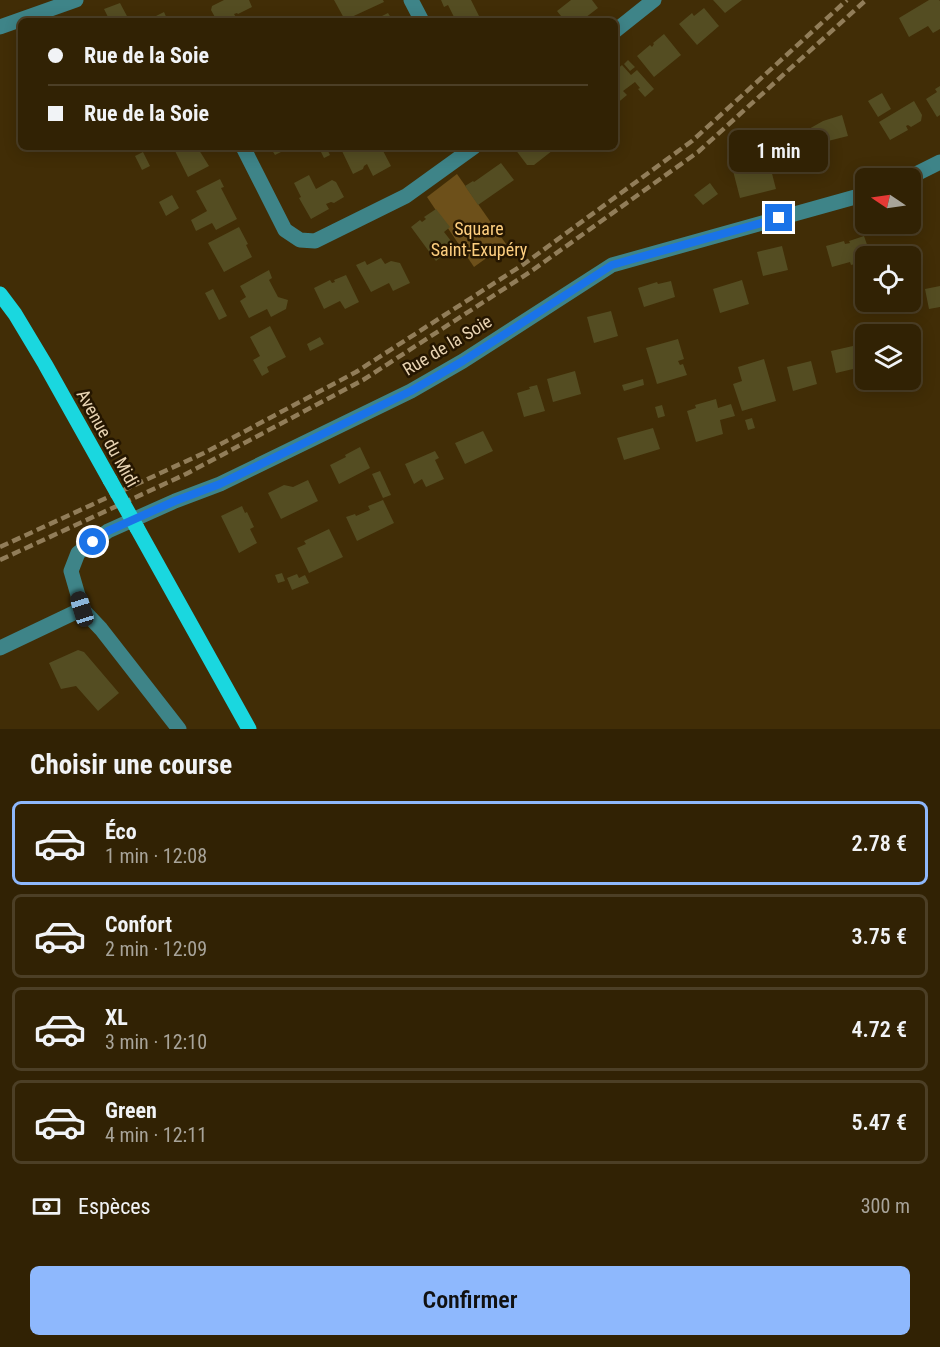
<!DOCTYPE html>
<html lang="fr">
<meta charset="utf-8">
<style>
:root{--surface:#312204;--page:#3d2f13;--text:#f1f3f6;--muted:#a8a49a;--line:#4c3f26;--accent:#8eb8fd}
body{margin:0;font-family:"Roboto Condensed",sans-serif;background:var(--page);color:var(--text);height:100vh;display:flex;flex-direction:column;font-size:22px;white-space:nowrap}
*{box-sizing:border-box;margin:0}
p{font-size:20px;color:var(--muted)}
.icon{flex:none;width:33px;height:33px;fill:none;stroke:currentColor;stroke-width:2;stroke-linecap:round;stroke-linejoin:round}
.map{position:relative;height:729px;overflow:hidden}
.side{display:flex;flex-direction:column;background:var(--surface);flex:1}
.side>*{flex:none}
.top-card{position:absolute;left:18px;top:18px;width:600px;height:132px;border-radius:9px;box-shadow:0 3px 15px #0003,0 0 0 2px var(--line);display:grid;align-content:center;height:132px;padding:0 30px;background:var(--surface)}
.needle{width:39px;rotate:283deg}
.buttons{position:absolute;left:855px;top:168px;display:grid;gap:12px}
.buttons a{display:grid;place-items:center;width:66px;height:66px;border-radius:9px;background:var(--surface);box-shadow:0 3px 15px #0003,0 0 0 2px var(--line);font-size:30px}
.end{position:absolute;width:27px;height:27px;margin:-14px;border:8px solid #1a73e8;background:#fff;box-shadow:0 0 0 3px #fff}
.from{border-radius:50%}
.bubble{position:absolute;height:42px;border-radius:9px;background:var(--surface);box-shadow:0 3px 15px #0003,0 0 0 2px var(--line);font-size:20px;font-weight:600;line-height:42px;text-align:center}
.car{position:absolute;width:18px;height:36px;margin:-18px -9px;border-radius:8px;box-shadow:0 0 4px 2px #0007;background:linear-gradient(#222 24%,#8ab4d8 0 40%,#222 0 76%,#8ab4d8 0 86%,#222 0)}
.top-card b{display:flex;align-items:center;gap:21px;height:57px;font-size:22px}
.top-card b+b{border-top:2px solid var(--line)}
.top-card i{width:15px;height:15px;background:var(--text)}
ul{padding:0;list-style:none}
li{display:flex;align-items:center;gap:18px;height:84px;margin:0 12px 9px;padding:0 18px;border:3px solid var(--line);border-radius:9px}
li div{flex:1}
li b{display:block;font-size:22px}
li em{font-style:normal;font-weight:600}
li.active{border-color:var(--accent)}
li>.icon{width:54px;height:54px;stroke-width:1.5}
h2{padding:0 30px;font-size:27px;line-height:72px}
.pay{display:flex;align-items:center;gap:15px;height:66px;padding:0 30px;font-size:22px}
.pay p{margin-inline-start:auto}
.action{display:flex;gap:12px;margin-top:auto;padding:12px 30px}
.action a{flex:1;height:69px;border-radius:9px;background:var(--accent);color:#111;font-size:24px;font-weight:600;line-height:69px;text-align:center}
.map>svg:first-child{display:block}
.green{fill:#6d501a}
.building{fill:#544d22}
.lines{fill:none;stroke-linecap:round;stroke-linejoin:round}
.minor{stroke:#3e8488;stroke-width:15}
.major{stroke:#1ad7df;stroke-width:15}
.rail{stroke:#917d59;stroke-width:4.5;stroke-dasharray:9 4.5;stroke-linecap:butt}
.major-bridge{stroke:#1ad7df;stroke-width:15}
.route{stroke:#1a73e8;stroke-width:8}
.labels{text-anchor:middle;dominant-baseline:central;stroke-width:5;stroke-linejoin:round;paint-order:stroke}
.park-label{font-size:18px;fill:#fecf7f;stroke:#251600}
.street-label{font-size:18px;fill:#e8d3b2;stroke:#251600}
</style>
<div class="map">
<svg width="940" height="729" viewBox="0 0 940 729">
<rect width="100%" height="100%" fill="#412d06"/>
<!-- green -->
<path class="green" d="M457 174 506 244 474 267 427 197Z"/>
<!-- building -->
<path class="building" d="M224 0H249L252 7 238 14 237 13 234 14 238 21H217L211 10 212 6Z
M334 0H383L384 2 345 20Z
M441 0H471L479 16 469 21H456L448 5 444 7Z
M571 0H592L598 8 581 21H565L557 11Z
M713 0H742L725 13Z
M929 0H939L940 1V29L933 33 928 26 909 37 899 18Z
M120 3 128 18 125 21H110L104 9Z
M704 8 719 26 697 45 679 24 692 13 694 16Z
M164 12 168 21H146Z
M388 13 393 21H372Z
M664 34 681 55 654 77 637 56 650 45 652 47 654 44 653 43Z
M628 60 635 67 630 71 624 64Z
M622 65 631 75 637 70 654 89 645 97 638 89 640 88 635 82 623 91 627 95 615 105V71Z
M940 86V115L937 117 926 99 937 92 935 89Z
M882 93 891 109 878 117 868 101Z
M914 101 922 115 921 121 911 127 908 125 906 126 908 130 890 140 879 122Z
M842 115 848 136 828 141 827 137 820 142 823 145 810 160 794 144 807 130 823 121Z
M173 147H203L199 150 209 166 188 177Z
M270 147H291L275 155Z
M326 147 330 155 324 158 320 150Z
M345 147H352L354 151 362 147H381L391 166 373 176 367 164 364 166 363 169 353 174 341 149Z
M518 147H557L534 165H527L515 149Z
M143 152 150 166 142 170 135 156Z
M768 158 776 189 740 198 732 167Z
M501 163 514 180 478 205 465 186 473 181 474 182Z
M309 175 316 189 332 180 336 182 344 197 334 203 331 202 326 204 329 209 311 219 299 198 301 197 294 183Z
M220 179 224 187 221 188 237 219 216 230 212 223 196 231 191 220 207 211 196 191Z
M710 183 718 194 703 205 694 195Z
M172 195 179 208 166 216 159 202Z
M436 209 450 227 444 232 455 246 436 261 411 227 420 220 422 222 426 219 424 217Z
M239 227 248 244 246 245 252 257 224 272 208 243Z
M864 236 871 256H866V261L851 265 850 262 832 267 826 246 844 241 845 244 850 243 849 241Z
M782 246 788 270 763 276 757 252Z
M381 258 385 264 391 261 400 263 410 283 393 291 389 283 371 292 356 265 365 261 367 265Z
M269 270 272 278 269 280 278 297 288 300 286 309 271 317 267 309 249 318 240 301 246 297 240 286Z
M346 275 359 302 345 309 340 301 324 309 314 288 330 280 332 283 335 282 334 280Z
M742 280 749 304 720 313 713 289Z
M671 281 675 297 644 307 638 288 657 282 658 284Z
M940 286V307L929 309 925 289Z
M213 289 227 316 219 320 205 293Z
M611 311 618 336 594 343 587 317Z
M270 326 286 357 267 367 269 372 262 376 253 360 260 356 250 337Z
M320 337 324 344 310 351 307 344Z
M678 339 684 359 678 361 680 365 683 364 687 375 657 384 646 348Z
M866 343V366L836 373 831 351Z
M764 359 776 401 742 411 733 384 742 381 738 367Z
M811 361 817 384 793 391 787 367Z
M575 371 581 394 553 402 547 379Z
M643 379 644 385 624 391 622 385Z
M537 385 545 411 524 417 517 393 530 389 529 387Z
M716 399 718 408 731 404 735 416 720 420 723 434 696 442 687 411 696 408 695 405Z
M662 405 665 416 658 418 655 407Z
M752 418 755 428 748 430 745 420Z
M653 428 660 449 624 460 617 438Z
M483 431 493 451 465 464 455 443Z
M360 447 370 468 339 484 330 465 346 457 345 455Z
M435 451 439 458 435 460 444 479 426 487 422 479 414 484 405 464Z
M380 471 391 495 383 498 372 474Z
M308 480 318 501 281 519 268 493 284 485 293 487Z
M383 500 394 523 357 541 346 517 355 514 356 516 370 510 368 506Z
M242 506 245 513 247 512 254 527 250 529 257 543 239 553 221 516Z
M329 529 343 557 309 573 297 548 306 544 304 541Z
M282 573 285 581 278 583 275 575Z
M297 574 299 578 305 575 309 583 292 590 287 578Z
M78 650 84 652 119 693 98 711 76 686 61 689 49 663Z"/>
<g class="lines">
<!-- minor -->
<path class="minor" d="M411 0 422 21
M0 27 76 0
M615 31 654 0
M243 147 285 230 300 240 315 241 406 196 474 147
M908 178 940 162
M0 648 82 609
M179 729 101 629 82 609 71 571 78 553 108 531 175 501 220 484 411 391 463 361 612 265 866 194"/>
<!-- major -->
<path class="major" d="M0 294 15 314 45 364 110 480
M137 528 249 729"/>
<!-- rail -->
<path class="rail" d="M0 547 204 453 356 372 524 264 692 141 847 0
M0 560 186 474 363 380 530 272 698 152 866 0"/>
<!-- major-bridge -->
<path class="major-bridge" d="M110 480 137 528"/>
</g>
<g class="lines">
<!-- route -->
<path class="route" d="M93 542 108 531 175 501 220 484 411 391 463 361 612 265 779 218"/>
</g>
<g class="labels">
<!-- park labels -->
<g class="park-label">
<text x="479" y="228">Square<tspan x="479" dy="21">Saint-Exupéry</tspan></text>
</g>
<!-- street labels -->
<g class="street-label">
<text transform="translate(447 345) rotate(-31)">Rue de la Soie</text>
<text transform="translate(108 438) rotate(61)">Avenue du Midi</text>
</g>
</g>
</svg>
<div class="buttons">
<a><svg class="needle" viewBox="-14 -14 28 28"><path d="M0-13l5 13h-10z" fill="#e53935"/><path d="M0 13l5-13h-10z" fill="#a8a49a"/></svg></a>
<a><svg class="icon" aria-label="locate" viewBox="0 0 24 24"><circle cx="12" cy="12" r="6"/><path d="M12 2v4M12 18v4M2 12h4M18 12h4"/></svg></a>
<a><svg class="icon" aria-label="layers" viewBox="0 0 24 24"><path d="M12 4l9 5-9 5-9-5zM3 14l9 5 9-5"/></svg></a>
</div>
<i class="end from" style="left:93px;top:542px"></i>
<i class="end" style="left:779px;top:218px"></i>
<div class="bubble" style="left:729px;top:130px;width:99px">1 min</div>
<i class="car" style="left:82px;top:609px;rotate:343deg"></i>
<div class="top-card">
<b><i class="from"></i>Rue de la Soie</b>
<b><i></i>Rue de la Soie</b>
</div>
</div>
<section class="side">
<h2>Choisir une course</h2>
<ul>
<li class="active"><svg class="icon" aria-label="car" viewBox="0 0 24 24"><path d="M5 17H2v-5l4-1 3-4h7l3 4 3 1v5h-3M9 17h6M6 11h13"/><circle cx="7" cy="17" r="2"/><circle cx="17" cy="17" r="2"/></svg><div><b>Éco</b><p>1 min · 12:08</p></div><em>2.78 €</em></li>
<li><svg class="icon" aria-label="car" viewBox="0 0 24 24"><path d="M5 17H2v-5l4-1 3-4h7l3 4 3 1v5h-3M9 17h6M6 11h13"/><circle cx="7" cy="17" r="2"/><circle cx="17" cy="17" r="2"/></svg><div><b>Confort</b><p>2 min · 12:09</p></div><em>3.75 €</em></li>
<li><svg class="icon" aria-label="car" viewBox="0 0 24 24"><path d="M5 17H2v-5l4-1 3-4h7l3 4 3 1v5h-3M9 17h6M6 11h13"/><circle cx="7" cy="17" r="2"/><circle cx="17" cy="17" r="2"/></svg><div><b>XL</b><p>3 min · 12:10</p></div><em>4.72 €</em></li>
<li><svg class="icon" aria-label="car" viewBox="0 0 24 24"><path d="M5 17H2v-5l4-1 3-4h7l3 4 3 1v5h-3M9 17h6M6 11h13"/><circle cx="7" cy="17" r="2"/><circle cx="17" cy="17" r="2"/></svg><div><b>Green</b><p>4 min · 12:11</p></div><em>5.47 €</em></li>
</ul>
<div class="pay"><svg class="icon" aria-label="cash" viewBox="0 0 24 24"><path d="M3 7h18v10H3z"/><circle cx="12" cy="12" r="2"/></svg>Espèces<p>300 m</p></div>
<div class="action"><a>Confirmer</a></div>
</section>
